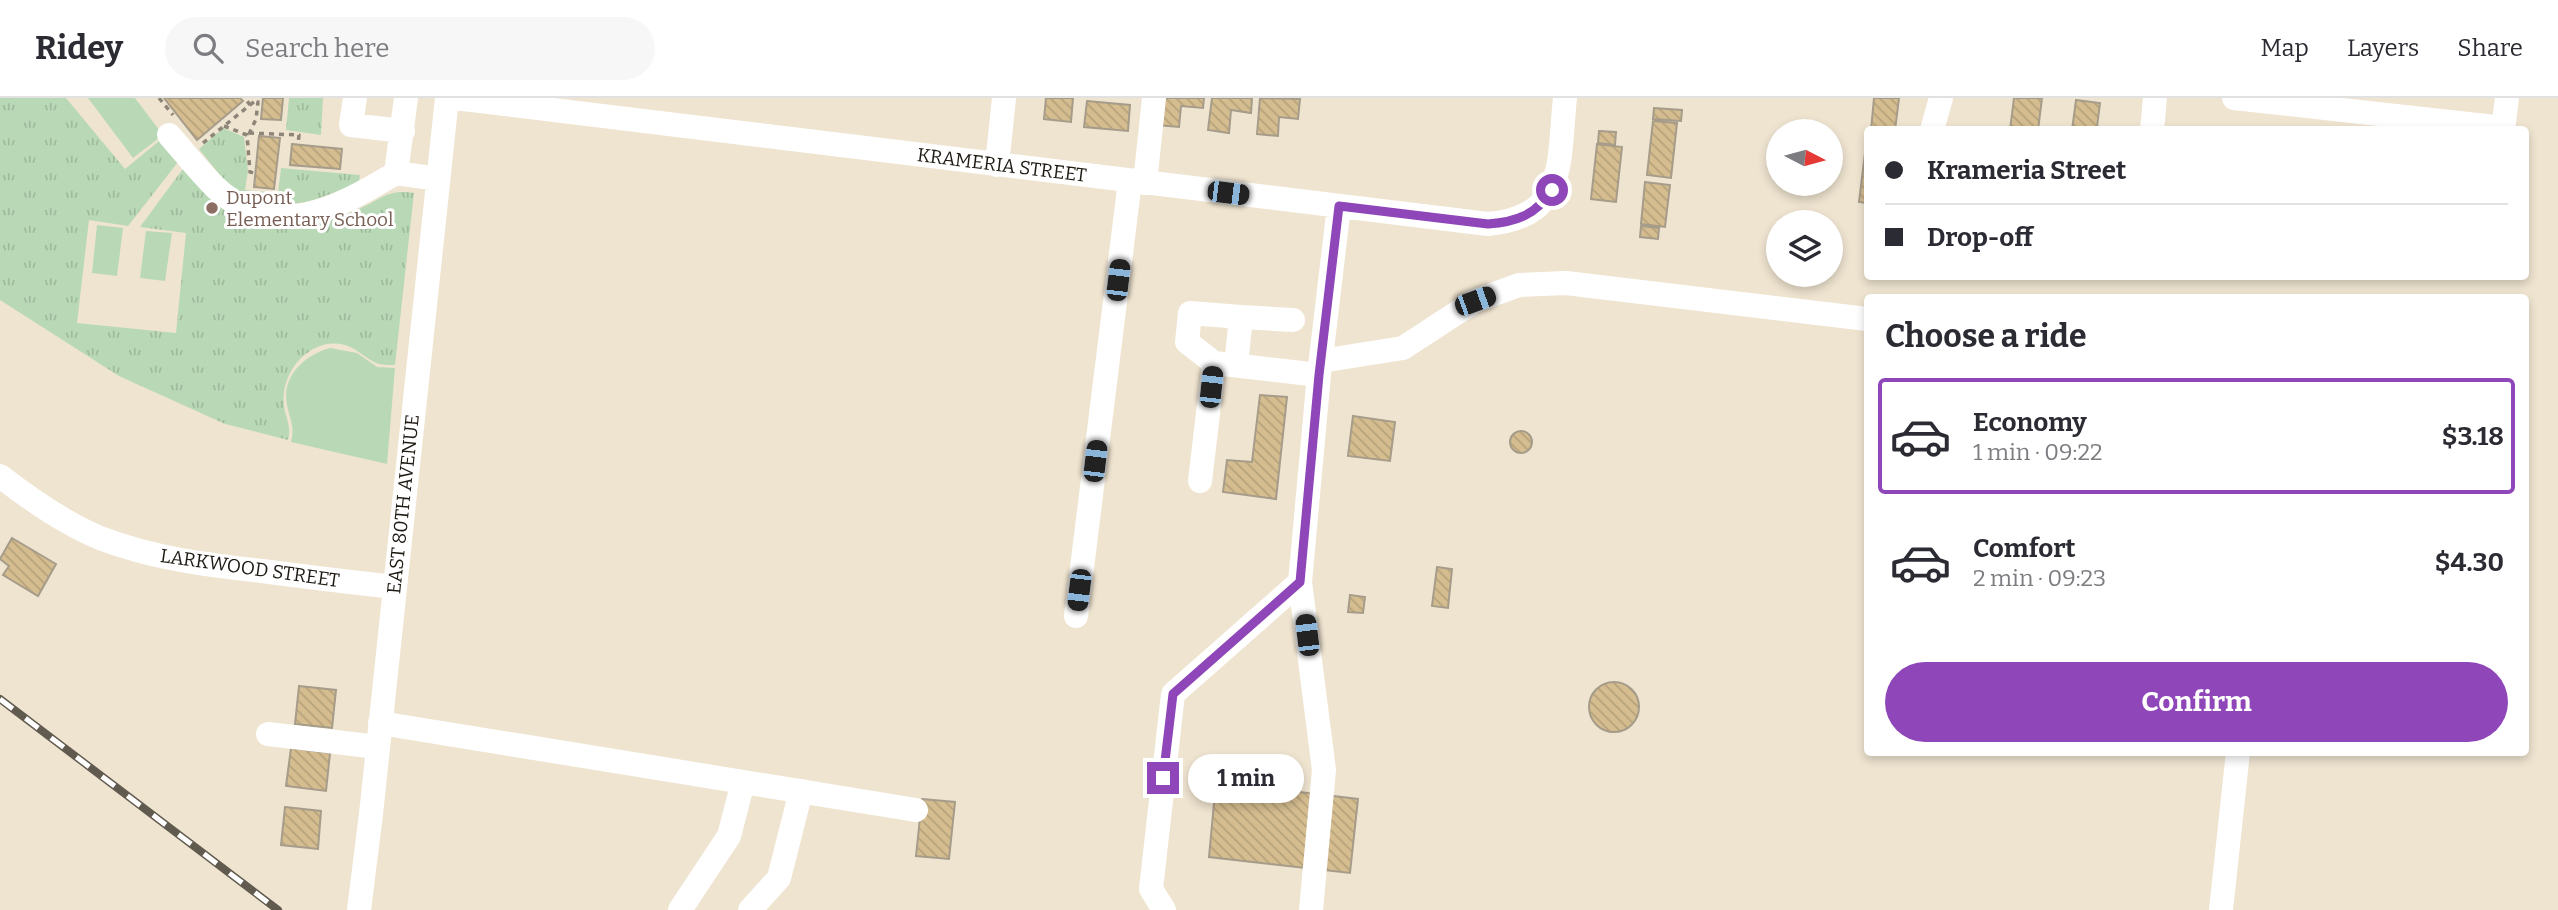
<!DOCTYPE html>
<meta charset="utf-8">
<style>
:root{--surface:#fff;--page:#f7f7f7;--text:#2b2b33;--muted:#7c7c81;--line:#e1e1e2;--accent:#8e46b9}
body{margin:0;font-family:Bitter,serif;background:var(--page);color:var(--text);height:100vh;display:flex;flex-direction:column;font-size:26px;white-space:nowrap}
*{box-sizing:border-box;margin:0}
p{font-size:23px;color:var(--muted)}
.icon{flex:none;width:38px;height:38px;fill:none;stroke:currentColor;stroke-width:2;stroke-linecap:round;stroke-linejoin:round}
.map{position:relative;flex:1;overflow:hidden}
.drawer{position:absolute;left:1864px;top:196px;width:665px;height:462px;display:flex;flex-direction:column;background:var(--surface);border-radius:7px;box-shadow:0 4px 10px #0003}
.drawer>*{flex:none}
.top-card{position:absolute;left:1864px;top:28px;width:665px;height:154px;border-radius:7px;box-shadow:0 4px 10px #0003;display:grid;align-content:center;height:154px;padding:0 21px;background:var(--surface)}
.needle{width:46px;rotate:96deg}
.tools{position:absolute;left:1766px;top:21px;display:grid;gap:14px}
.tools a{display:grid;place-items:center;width:77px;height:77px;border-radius:50%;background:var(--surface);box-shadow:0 4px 10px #0003;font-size:35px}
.end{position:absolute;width:32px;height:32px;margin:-16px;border:9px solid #8e46b9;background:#fff;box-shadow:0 0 0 4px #fff}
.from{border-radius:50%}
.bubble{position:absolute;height:49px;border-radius:24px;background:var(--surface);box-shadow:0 4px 10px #0003;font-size:23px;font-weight:700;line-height:49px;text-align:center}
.car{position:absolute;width:21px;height:42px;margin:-21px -10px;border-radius:9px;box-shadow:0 0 5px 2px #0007;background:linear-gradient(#222 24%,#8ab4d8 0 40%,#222 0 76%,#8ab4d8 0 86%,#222 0)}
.top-card b{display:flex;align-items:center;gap:24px;height:66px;font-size:26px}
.top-card b+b{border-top:2px solid var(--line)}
.top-card i{width:18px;height:18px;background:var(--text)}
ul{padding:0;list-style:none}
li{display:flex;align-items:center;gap:21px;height:116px;margin:0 14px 10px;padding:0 7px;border:4px solid transparent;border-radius:7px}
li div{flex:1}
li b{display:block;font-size:26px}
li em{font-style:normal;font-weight:700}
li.selected{border-color:var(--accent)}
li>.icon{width:63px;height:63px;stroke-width:1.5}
h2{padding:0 21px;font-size:32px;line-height:84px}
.primary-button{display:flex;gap:14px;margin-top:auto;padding:14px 21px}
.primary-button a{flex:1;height:80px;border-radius:42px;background:var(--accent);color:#fff;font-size:28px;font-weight:700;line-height:80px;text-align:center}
header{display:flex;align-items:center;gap:42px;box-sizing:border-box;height:98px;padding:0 35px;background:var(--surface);border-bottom:2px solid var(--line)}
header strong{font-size:33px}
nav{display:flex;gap:38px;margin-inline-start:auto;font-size:24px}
.search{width:490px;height:63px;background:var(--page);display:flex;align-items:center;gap:18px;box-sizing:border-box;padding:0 24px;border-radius:38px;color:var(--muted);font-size:26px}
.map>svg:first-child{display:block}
.grass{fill:url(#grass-tufts)}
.garden{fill:#b9d9b6}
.building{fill:url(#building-back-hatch);stroke:#a69c8a;stroke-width:2}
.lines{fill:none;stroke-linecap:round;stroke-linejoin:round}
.path{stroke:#8d8577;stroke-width:3.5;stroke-dasharray:5 5;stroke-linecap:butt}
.minor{stroke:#fff;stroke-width:24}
.rail-casing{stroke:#615a4f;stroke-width:8}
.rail{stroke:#fff;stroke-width:5;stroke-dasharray:16;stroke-linecap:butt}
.route{stroke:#8e46b9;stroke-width:9}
.education-dot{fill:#8d6e63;stroke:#fff;stroke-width:2.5}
.labels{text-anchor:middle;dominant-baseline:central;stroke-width:6;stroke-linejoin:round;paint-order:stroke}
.street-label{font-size:19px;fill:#1f1b14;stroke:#fff}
.education-label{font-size:19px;fill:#785e54;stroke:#fff;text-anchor:start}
</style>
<header>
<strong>Ridey</strong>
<div class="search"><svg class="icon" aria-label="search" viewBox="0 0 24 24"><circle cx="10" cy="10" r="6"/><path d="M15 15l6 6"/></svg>Search here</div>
<nav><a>Map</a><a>Layers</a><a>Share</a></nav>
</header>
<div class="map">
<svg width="2558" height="812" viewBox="0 0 2558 812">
<defs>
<pattern id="grass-tufts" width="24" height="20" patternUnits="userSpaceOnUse" patternTransform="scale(1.75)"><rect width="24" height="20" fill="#b9d9b6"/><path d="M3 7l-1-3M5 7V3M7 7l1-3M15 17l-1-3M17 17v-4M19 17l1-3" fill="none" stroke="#9fba9c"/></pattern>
<pattern id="building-back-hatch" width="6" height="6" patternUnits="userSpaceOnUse" patternTransform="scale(1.75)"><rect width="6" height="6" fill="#d5bd90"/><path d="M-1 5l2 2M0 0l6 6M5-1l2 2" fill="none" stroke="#b6a27b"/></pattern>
</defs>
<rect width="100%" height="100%" fill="#efe4d0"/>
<!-- grass -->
<path class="grass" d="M0 0H66L125 71 164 39 182 59 128 128 89 122 77 225 176 235 186 135 140 129 188 64C199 79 211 99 225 111 263 145 317 129 359 111 382 101 387 91 414 95L395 267C390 267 384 267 379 266 367 262 358 251 345 247 315 239 287 266 284 295 281 315 293 325 288 342L225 326 119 278 0 202Z
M289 0H323L321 37 286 32Z
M223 30 244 39 248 73 245 92 278 95 281 70 360 77 359 84C317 103 266 124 227 85 217 74 208 62 199 51Z"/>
<!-- garden -->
<path class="garden" d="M88 0H135L163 37 133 60Z
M97 127 123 130 117 178 92 175Z
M146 133 172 135 165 183 140 180Z
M330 250 357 255 377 269 395 270 387 366 291 344C295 327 290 323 287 307 281 278 305 257 330 250Z"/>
<!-- building -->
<path class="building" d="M164 0H240L243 3 197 42Z
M263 0H283L281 22 261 21Z
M1046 0H1073L1071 24 1044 21Z
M1160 0H1204L1203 10 1181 8 1179 29 1157 27Z
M1212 0H1252L1251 15 1231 12 1229 35 1208 32Z
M1260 0 1300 1 1298 21 1279 19 1278 38 1257 36Z
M1874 0H1899L1895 32H1871Z
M2014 0H2042L2038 32H2010Z
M2076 2 2100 5 2097 29 2116 32H2072Z
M1087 3 1130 7 1128 33 1084 29Z
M1654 10 1682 12 1681 23 1653 21Z
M1653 23 1677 25 1671 80 1647 77Z
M1599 33 1616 34 1615 47 1598 45Z
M259 38 280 40 274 91 254 89Z
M292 46 342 51 340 71 290 67Z
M1597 46 1622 49 1616 104 1591 101Z
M1866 47H1867V105L1859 104Z
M1645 84 1670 87 1665 129 1641 126Z
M1641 128 1659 130 1658 141 1640 139Z
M1260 297 1287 299 1276 401 1223 394 1227 362 1252 364Z
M1353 318 1395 324 1390 363 1348 358Z
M1510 344a11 11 0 1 1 22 0a11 11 0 1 1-22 0Z
M12 440 56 466 38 498 3 477 9 468 0 461Z
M1437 469 1452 471 1448 510 1432 508Z
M1350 497 1365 499 1363 515 1348 514Z
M1589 609a25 25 0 1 1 50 0a25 25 0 1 1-50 0Z
M299 588 336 592 332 630 295 626Z
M291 650 330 655 326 693 286 688Z
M1216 684 1358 701 1350 775 1209 759Z
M922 701 955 704 949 761 916 758Z
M285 709 321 713 318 751 281 747Z"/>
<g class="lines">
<!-- path -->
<path class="path" d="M159 0 173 17
M250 7 256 2
M224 28 247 37 250 74 255 75
M249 35 299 37 298 46
M249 36 256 21 258 4 263 5
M203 45 250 7 245 0"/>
<!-- minor -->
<path class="minor" d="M355 0 351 27 403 33
M406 0 396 75 438 81
M455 0 1488 126C1568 119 1558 63 1565 0
M2234 0 2504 30
M1932 32 1941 0
M2152 32 2155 0
M2503 32 2507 0
M169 37C184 54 199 73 215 89 275 146 337 110 396 75
M997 67 1004 0
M1145 85 1154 0
M1321 263 1403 250 1475 203 1519 187 1566 185 1867 221
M1214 265 1187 244 1190 215 1241 219
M1236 267 1241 219 1293 222
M0 378C31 402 64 425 100 440 152 460 206 467 262 473 306 479 350 484 394 489
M1200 383 1214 265 1319 277
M1076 518 1130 83
M380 625 916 712
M268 636 378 649
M359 812 371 716 447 0
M680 812 729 738 743 684
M750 812 779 780 801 693
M1164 812 1151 791 1173 596 1300 484
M1311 812 1324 672 1300 484 1319 277 1339 108
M2221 812 2238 654"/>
<defs>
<path id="rail" d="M0 601 278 812"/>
</defs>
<!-- rail casing -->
<use href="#rail" class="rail-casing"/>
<!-- rail -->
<use href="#rail" class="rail"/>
</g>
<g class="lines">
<!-- route -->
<path class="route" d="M1163 680 1173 596 1300 484 1319 277 1339 108 1488 126C1516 124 1536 117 1552 92"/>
</g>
<!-- markers -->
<circle class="education-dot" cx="212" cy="110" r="7"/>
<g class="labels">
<!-- street labels -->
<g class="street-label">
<text transform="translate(1002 67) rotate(7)">KRAMERIA STREET</text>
<text transform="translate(403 406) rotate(-84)">EAST 80TH AVENUE</text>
<text transform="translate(250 470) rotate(8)">LARKWOOD STREET</text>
</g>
<!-- education labels -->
<g class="education-label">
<text x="226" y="99">Dupont<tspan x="226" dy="22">Elementary School</tspan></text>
</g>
</g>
</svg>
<div class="tools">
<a><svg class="needle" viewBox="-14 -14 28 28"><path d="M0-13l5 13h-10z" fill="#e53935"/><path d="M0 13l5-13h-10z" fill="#7c7c81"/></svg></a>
<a><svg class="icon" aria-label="layers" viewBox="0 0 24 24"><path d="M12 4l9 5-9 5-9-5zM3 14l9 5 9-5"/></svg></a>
</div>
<i class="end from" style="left:1552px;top:92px"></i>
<i class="end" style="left:1163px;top:680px"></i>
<div class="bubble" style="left:1188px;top:656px;width:116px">1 min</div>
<i class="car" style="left:1228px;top:95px;rotate:97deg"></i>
<i class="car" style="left:1118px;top:182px;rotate:7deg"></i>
<i class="car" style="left:1475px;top:203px;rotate:70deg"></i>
<i class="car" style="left:1211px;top:289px;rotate:6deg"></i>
<i class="car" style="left:1095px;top:363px;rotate:7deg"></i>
<i class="car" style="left:1079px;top:492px;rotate:187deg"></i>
<i class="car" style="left:1307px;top:537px;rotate:353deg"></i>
<div class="top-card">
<b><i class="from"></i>Krameria Street</b>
<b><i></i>Drop-off</b>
</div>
<section class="drawer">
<h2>Choose a ride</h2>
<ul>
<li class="selected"><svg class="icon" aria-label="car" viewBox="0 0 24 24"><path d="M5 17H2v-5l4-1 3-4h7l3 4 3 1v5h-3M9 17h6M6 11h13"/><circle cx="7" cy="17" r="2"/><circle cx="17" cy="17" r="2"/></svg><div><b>Economy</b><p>1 min · 09:22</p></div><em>$3.18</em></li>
<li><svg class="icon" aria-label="car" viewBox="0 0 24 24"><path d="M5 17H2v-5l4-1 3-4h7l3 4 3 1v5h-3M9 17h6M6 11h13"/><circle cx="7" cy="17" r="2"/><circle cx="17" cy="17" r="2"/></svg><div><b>Comfort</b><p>2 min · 09:23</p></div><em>$4.30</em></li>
</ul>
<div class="primary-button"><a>Confirm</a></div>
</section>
</div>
